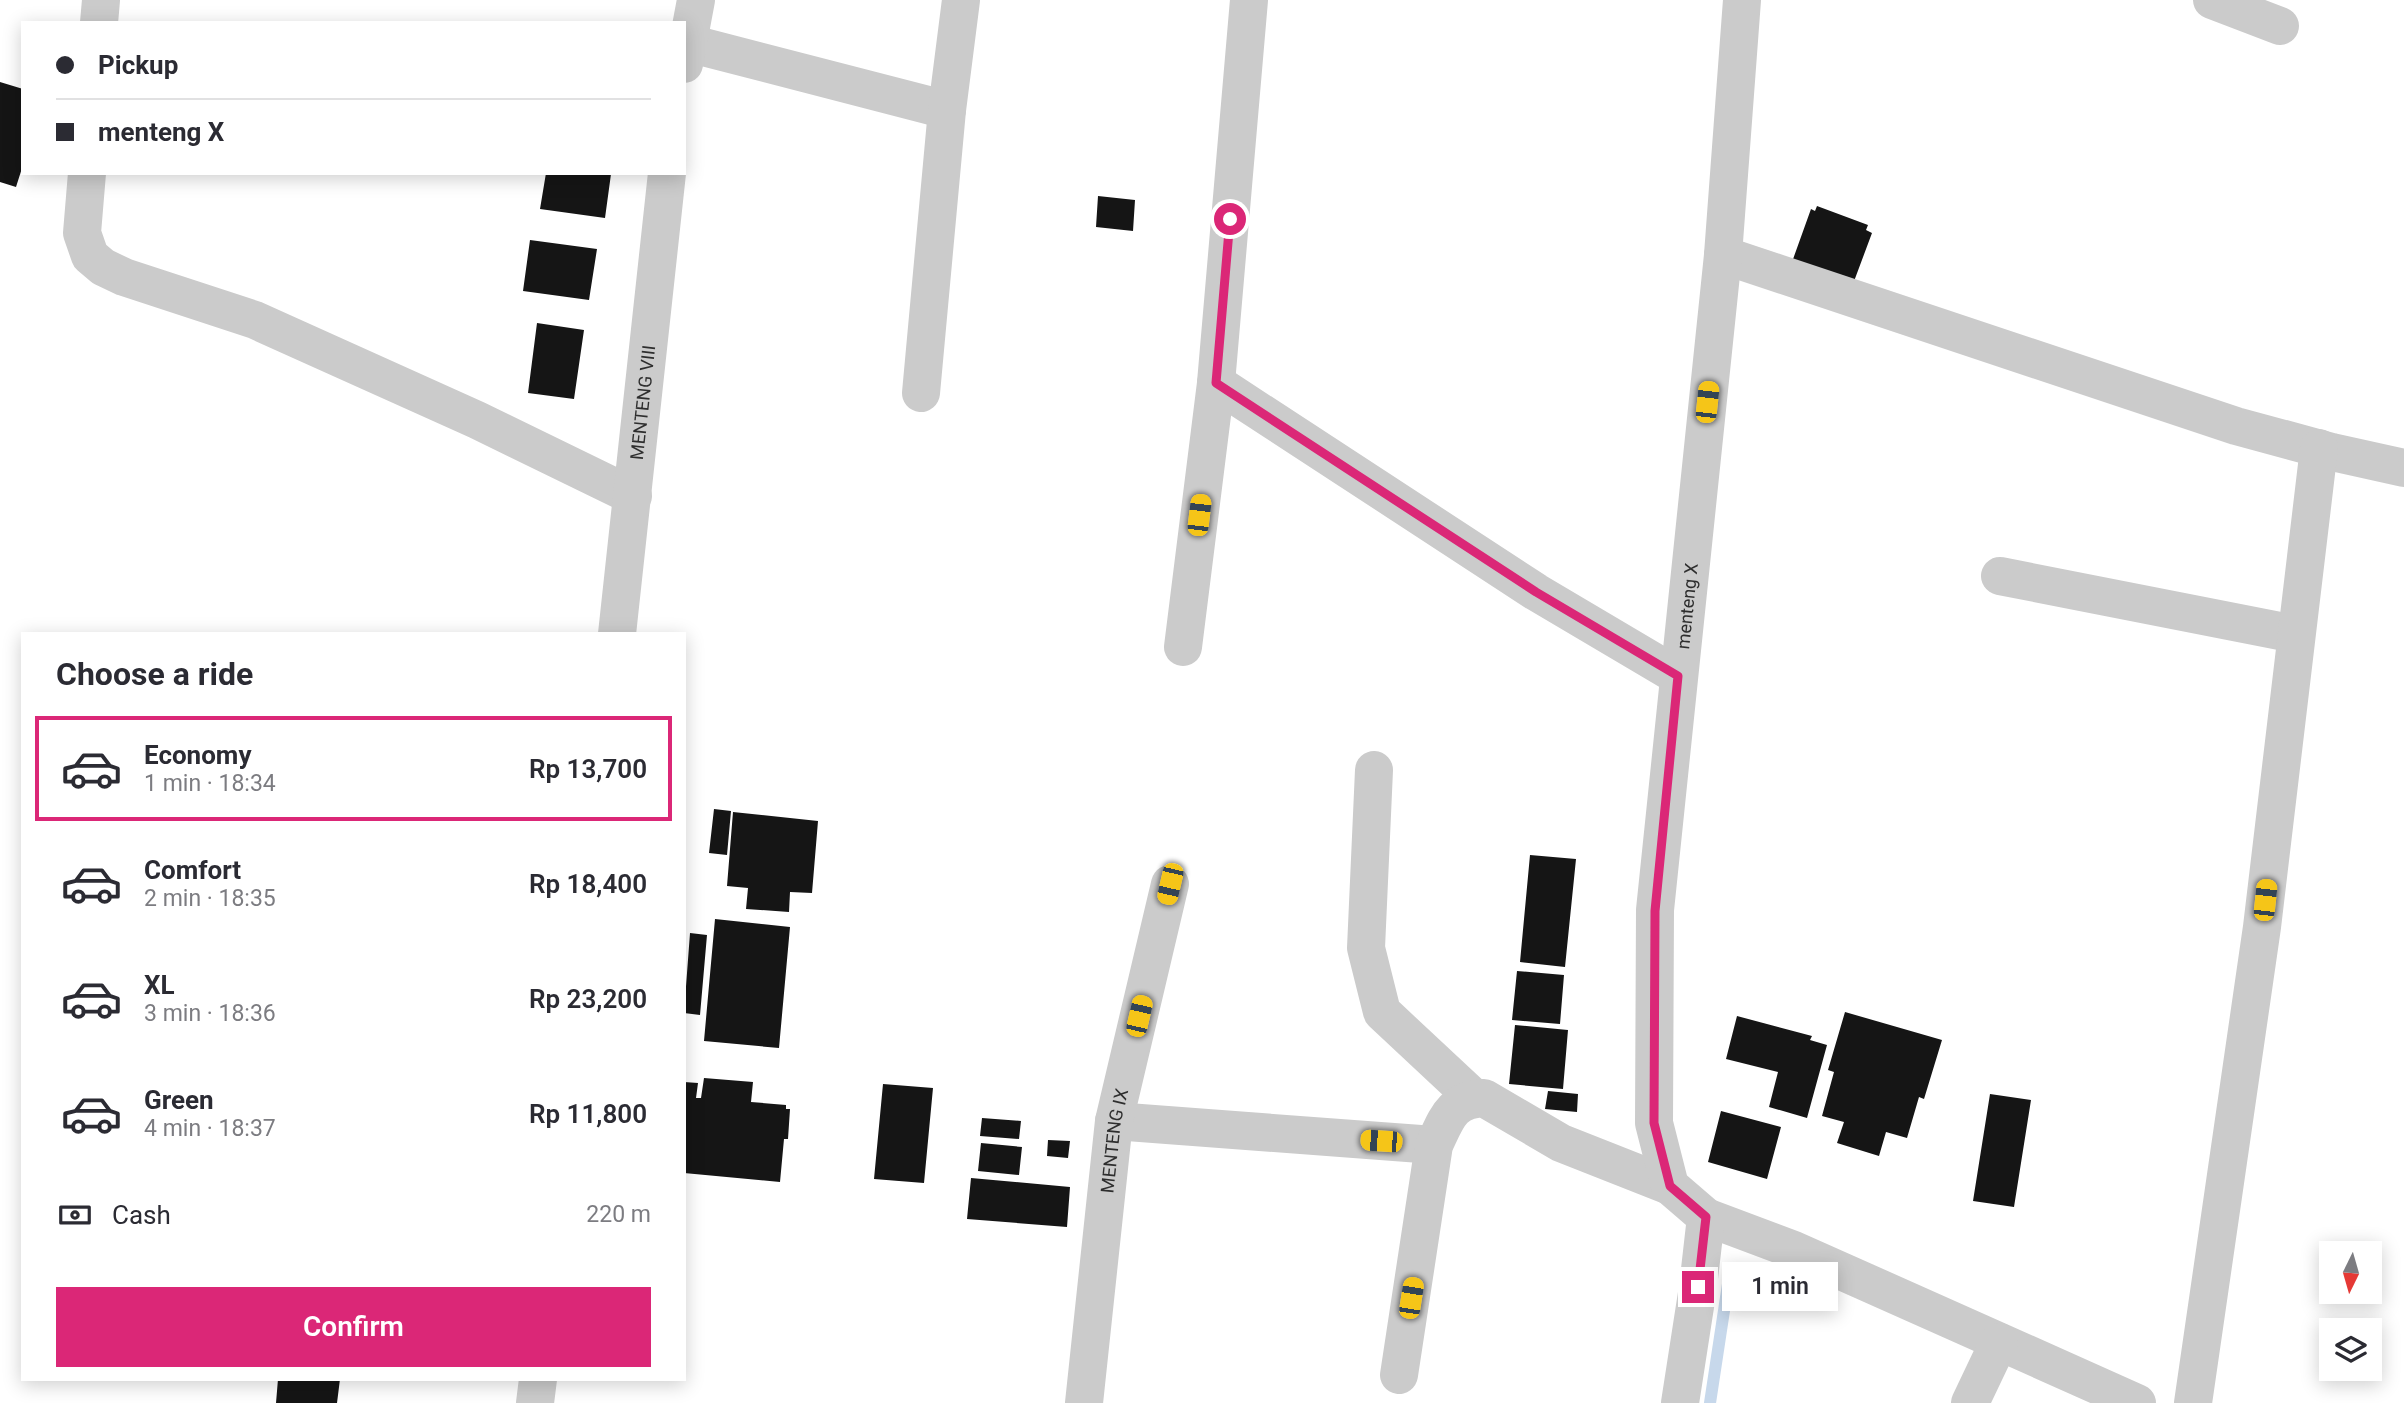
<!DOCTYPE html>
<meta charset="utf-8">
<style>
:root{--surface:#fff;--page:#f7f7f7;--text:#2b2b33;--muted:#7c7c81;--line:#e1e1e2;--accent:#db2777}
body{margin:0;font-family:Roboto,sans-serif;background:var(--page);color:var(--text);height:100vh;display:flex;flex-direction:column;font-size:26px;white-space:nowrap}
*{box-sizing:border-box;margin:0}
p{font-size:23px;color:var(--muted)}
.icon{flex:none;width:38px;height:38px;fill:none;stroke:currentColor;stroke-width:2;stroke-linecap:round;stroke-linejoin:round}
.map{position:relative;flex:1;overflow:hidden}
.panel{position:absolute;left:21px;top:632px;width:665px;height:749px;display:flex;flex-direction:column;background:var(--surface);border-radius:0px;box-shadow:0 4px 18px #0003}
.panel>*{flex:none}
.banner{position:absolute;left:21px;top:21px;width:665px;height:154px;border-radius:0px;box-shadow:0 4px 18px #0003;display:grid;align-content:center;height:154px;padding:0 35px;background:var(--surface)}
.needle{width:46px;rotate:185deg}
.controls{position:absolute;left:2319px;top:1241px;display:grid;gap:14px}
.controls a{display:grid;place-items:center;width:63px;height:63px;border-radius:0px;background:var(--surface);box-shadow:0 4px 18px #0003;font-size:35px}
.end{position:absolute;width:32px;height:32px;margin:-16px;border:9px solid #db2777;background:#fff;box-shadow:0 0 0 4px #fff}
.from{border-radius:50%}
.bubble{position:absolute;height:49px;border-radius:0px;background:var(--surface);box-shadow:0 4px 18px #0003;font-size:23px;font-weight:600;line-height:49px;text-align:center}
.car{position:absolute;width:21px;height:42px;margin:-21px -10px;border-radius:9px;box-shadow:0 0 5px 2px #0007;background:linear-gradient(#f5c518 24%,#345 0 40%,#f5c518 0 76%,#345 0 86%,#f5c518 0)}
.banner b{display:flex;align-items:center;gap:24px;height:66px;font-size:26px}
.banner b+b{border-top:2px solid var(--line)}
.banner i{width:18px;height:18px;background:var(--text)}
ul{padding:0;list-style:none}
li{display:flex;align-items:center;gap:21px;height:105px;margin:0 14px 10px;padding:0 21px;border:4px solid transparent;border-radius:0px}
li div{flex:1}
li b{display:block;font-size:26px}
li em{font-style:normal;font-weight:600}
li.current{border-color:var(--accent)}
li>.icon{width:63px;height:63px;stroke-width:1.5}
h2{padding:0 35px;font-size:32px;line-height:84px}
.pay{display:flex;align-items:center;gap:18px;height:77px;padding:0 35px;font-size:26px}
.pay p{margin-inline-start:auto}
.button{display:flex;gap:14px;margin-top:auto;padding:14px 35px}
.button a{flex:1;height:80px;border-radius:0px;background:var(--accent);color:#fff;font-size:28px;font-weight:600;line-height:80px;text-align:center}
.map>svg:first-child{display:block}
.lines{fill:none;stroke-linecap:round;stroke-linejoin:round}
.stream{stroke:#c7d8eb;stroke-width:12}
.building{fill:#151515}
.street{stroke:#cbcbcb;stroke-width:38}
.route{stroke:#db2777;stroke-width:9}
.labels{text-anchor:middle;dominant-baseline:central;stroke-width:7;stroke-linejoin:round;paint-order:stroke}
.street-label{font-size:18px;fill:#2e2e2e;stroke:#fff}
</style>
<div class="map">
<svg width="2404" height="1403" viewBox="0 0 2404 1403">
<rect width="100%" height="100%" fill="#fff"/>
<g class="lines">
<!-- stream -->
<path class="stream" d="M1710 1403 1730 1271"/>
</g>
<!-- building -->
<path class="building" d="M0 82 23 89V165L16 187 0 182Z
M546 173 611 174 605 218 540 209Z
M1098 196 1135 200 1133 231 1096 227Z
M1817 206 1868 225 1866 230 1872 233 1853 284 1792 262 1811 209 1815 211Z
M530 240 597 249 589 300 523 291Z
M537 323 584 330 574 399 528 393Z
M714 809 731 811 727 855 709 853Z
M733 812 818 821 812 893 790 892 789 912 746 909 748 888 727 886Z
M1530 855 1576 859 1565 967 1520 962Z
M715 919 790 927 779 1048 704 1041Z
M690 933 707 935 700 1015 684 1013Z
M1517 971 1564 975 1560 1024 1512 1020Z
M1845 1012 1942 1040 1924 1099 1919 1097 1907 1138 1886 1132 1879 1156 1837 1143 1844 1122 1822 1116 1834 1072 1828 1070Z
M1737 1016 1812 1036 1810 1040 1827 1045 1807 1118 1769 1107 1778 1072 1726 1059Z
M1515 1025 1568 1030 1563 1089 1509 1084Z
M704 1078 753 1082 751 1102 786 1105V1109H790L788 1139H784L780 1182 684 1173V1082L698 1083 696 1098H701Z
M883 1084 933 1088 924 1183 874 1179Z
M1548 1091 1578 1094 1577 1112 1545 1109Z
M1990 1094 2031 1100 2014 1207 1973 1201Z
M1721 1111 1781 1127 1767 1179 1708 1162Z
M982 1118 1021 1121 1019 1139 980 1136Z
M1048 1140 1070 1141 1068 1158 1047 1156Z
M981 1143 1022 1147 1019 1175 978 1171Z
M971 1178 1070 1187 1067 1227 967 1219Z
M278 1379H340L337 1403H276Z"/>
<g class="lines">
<!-- street -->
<g class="street">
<path d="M2212 0 2280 26"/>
<path d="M99 23 101 0"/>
<path d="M688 43 947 110"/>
<path d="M684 64 696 0"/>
<path d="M87 173 82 233 90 256 103 267 124 277 255 320 477 420 633 496"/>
<path d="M1723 255 2236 426 2332 452 2404 468"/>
<path d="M1216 383 1536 592 1678 676"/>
<path d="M921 393 947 110 961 0"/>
<path d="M2000 576 2295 634"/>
<path id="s1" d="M617 634 667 173"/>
<path d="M1183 647 1216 383 1249 0"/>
<path d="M1374 770 1366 948 1382 1012 1474 1098"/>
<path d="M1114 1121 1434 1145"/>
<path d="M1706 1217 1794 1250 2137 1403"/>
<path d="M1399 1375 1434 1145C1447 1118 1451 1100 1484 1098L1561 1143 1670 1186"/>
<path d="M535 1403 538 1379"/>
<path id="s2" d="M1084 1403 1114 1121 1170 884"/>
<path id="s3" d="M1680 1403 1698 1287 1706 1217 1670 1186 1654 1123 1655 910 1723 255 1742 0"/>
<path d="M1970 1403 1999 1342"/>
<path d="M2193 1403 2262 927 2319 448"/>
</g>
</g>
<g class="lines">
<!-- route -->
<path class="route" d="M1230 219 1216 383 1536 592 1678 676 1655 911 1654 1123 1670 1186 1706 1217 1698 1287"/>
</g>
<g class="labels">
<!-- street labels -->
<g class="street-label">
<text stroke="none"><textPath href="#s1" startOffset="233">MENTENG VIII</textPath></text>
<text stroke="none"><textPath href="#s3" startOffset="819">menteng X</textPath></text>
<text stroke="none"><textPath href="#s2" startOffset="264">MENTENG IX</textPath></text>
</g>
</g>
</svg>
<div class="controls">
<a><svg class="needle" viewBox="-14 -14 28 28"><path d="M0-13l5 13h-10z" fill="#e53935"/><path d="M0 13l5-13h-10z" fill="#7c7c81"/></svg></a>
<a><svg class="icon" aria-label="layers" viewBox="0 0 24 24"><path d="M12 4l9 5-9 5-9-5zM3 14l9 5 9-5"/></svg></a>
</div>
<i class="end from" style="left:1230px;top:219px"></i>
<i class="end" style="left:1698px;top:1287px"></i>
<div class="bubble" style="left:1722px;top:1262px;width:116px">1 min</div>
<i class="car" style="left:1707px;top:402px;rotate:6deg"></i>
<i class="car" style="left:1199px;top:515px;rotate:7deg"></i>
<i class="car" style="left:1170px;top:884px;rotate:193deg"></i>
<i class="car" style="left:2265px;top:900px;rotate:6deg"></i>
<i class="car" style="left:1139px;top:1016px;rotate:13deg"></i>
<i class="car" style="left:1381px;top:1141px;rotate:274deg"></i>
<i class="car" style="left:1411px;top:1298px;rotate:9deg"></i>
<div class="banner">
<b><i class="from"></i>Pickup</b>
<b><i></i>menteng X</b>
</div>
<section class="panel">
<h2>Choose a ride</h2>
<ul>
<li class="current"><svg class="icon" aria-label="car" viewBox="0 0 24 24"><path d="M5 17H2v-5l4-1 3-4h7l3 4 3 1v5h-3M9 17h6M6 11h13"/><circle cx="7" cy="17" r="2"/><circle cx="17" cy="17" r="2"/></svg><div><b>Economy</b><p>1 min · 18:34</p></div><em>Rp 13,700</em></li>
<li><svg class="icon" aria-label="car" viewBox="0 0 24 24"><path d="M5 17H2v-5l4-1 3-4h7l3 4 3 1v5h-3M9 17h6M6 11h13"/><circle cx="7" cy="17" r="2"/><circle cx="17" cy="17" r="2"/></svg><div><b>Comfort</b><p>2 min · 18:35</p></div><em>Rp 18,400</em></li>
<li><svg class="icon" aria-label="car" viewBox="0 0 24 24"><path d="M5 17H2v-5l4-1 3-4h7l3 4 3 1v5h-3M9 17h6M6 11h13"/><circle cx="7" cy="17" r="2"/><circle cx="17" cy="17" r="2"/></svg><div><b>XL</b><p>3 min · 18:36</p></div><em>Rp 23,200</em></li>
<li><svg class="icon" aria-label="car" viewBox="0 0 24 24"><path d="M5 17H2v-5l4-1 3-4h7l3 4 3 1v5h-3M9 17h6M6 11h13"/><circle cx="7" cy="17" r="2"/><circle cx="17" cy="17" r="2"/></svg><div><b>Green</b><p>4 min · 18:37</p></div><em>Rp 11,800</em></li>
</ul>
<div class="pay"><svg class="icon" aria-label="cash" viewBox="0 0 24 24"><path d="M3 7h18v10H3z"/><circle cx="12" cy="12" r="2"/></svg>Cash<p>220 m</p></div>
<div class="button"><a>Confirm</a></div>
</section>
</div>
